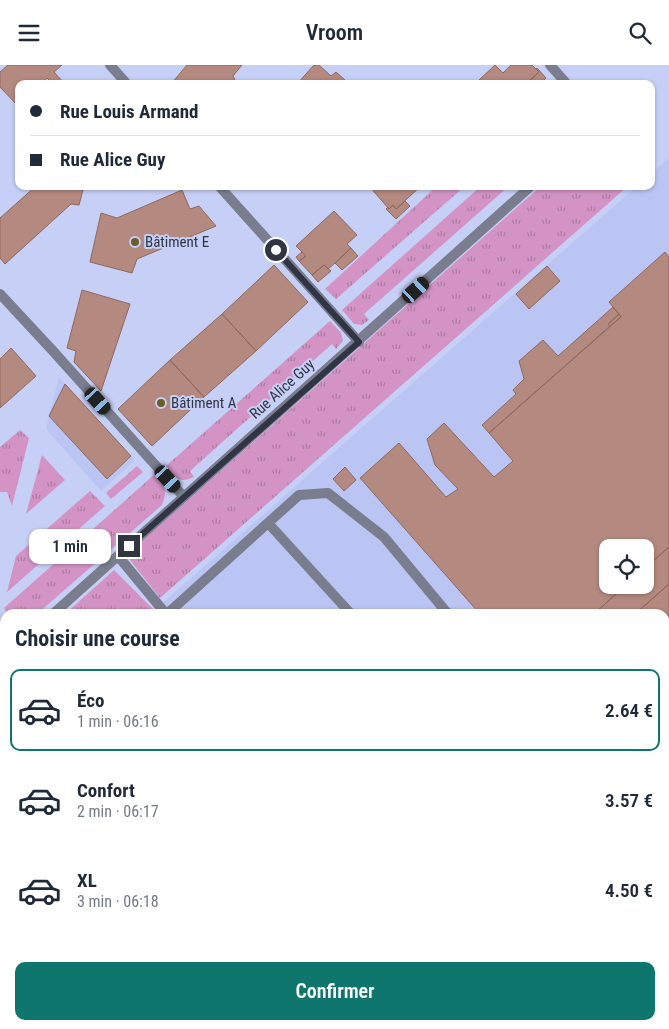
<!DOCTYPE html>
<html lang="fr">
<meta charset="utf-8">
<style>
:root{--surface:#fff;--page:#f6f6f7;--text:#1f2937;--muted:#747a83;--line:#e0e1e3;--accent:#0f766e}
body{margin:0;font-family:"Roboto Condensed",sans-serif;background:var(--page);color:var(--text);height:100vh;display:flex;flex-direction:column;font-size:19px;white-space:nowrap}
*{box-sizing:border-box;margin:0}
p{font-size:16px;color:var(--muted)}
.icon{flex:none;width:28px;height:28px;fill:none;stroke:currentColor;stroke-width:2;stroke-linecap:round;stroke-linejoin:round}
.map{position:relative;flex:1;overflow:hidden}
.panel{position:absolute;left:0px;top:544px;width:670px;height:421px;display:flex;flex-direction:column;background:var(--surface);border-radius:15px 15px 0 0;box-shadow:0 1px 4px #0004}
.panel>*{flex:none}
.guide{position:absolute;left:15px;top:15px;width:640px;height:110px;border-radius:10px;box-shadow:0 1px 4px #0004;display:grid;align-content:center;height:110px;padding:0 15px;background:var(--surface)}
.controls{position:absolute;left:599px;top:474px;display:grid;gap:10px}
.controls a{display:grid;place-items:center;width:55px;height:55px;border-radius:10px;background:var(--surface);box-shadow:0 1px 4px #0004;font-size:25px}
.end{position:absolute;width:22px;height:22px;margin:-11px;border:6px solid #313443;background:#fff;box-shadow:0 0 0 2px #fff}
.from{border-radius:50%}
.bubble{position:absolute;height:35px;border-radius:10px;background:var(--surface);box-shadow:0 1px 4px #0004;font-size:16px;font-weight:600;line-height:35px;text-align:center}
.car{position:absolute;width:15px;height:30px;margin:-15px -8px;border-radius:6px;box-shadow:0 0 4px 1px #0007;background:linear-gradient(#222 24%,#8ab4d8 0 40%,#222 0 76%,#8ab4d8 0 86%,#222 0)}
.guide b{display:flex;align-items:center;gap:18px;height:48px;font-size:19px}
.guide b+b{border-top:1px solid var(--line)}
.guide i{width:12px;height:12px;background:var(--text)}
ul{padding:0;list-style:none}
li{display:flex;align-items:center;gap:15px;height:82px;margin:0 10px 8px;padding:0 5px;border:2px solid transparent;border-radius:10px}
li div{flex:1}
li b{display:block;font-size:19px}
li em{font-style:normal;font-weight:600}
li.active{border-color:var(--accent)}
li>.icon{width:45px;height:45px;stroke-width:1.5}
h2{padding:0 15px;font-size:22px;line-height:60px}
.button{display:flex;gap:10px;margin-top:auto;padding:10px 15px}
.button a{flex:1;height:58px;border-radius:10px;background:var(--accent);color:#fff;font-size:20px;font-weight:600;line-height:58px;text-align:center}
header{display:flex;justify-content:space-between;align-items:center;height:65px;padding:0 15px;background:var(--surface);font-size:22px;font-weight:600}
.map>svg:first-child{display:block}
.built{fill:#bbc5f3;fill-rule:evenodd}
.grass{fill:url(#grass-tufts)}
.green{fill:#d394c5}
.building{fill:#b4897f;stroke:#90685e}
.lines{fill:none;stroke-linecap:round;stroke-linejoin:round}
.service{stroke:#797d8d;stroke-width:10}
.minor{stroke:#797d8d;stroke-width:10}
.route{stroke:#313443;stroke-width:6}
.poi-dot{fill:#6b5e2b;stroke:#c6cff6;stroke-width:2}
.labels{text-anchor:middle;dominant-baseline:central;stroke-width:4;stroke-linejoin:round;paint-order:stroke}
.poi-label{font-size:15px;fill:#313443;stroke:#c6cff6;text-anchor:start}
.street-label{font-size:15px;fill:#313443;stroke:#c6cff6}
</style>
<header><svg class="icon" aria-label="menu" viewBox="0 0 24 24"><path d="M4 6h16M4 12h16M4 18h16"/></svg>Vroom<svg class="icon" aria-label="search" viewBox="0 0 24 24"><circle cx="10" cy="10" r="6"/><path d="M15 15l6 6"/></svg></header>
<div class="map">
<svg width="669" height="964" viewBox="0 0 669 964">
<defs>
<pattern id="grass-tufts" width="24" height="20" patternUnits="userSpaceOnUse" patternTransform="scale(1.25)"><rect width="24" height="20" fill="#d394c5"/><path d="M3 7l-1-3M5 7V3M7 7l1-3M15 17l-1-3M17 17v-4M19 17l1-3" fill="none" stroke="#ac7aa2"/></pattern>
</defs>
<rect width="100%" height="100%" fill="#c6cff6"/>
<!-- built -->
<path class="built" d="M669 93V964H340L337 960H665V549H150L637 121H651V109ZM608 482H645V520H608Z
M59 312 135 395 101 426 46 364Z"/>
<!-- grass -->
<path class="grass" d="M437 121H465L336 234 325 224Z
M481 121H509L364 249 369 255 362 260 354 259 342 245Z
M541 121H628L160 533 126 490Z
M330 256 341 268 343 276 336 284 332 279 190 406 194 412C178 419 177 413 166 401Z
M20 365 29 373 12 441 7 427H0V382Z
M42 390 65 415 26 449Z
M137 401 143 407 111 434 106 428Z
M155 409C165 421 168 425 162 440L37 549H8L4 543Z
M90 426 105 441 7 527 16 491Z
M114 505 154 545 151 549H65Z"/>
<!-- green -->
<path class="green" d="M0 689 5 696V711L0 714Z
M5 761V799L0 802V764Z
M0 810 5 820V947L0 948Z"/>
<!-- building -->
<path class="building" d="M8 0H62L54 7 63 17 61 19H53L47 13 41 19H19V40L18 41 0 22V7Z
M187 0H242L233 11 235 15 232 19H171Z
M314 0H319L331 11 336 7 347 17 345 19H297Z
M495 0 503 8 511 0H532L539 7 526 19H478L477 17Z
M537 3 546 13 540 19H526L539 7 536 4Z
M36 121H84L79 140 71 139 5 199 0 193V153Z
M369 121H421L396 144 393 140 389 144Z
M182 125 190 144 199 141 216 161 137 194 132 208 90 197 101 148 117 153Z
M405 136 410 141 396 154 386 144 388 142 389 144 393 140 396 144Z
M334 146 357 170 347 179 351 183 335 198 328 204 324 200 312 210 299 196 306 191 296 181Z
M351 183 358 191 342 205 335 198Z
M302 187 306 191 299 196 296 192Z
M665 187 669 192V482L645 503V482H608V520H626L594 549H480L360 413 399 378 446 432 458 424 435 400 427 374 444 358 494 412 513 396 489 368 621 252 609 237Z
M274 200 308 237 256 286 222 249Z
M324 200 331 206 318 217 312 210Z
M547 201 560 216 529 244 516 229Z
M82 225 130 239 101 326 74 297 76 286 67 283Z
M613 242 619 249 608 259 610 261 489 368 482 360 516 329 513 325 524 314 519 296 543 275 558 291Z
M222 249 256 286 204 332 170 295Z
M619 249 621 252 610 261 608 259Z
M11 283 36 311 0 343V294Z
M170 295 204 332 152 381 118 344Z
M65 319 131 391 107 414 49 351Z
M345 402 356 415 344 426 333 414Z
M669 482V519L635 549H594L626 520H645V503Z
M669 519V594L665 597V549H635Z
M665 604 669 608V629L665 632Z
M665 641 669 646V651L665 655Z
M5 711V761L0 764V714Z
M5 799V820L0 810V802Z
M5 947V960H22L15 962 16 964H0V948Z
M29 960H50L36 964H30Z"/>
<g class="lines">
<!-- service -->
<path class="service" d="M550 0 567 19
M268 458 351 549
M167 549 299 430 328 428 384 472 448 549
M665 714 669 711
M493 960 504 964"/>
<!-- minor -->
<path class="minor" d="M110 0 127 19
M219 121 359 277
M0 229 53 286 184 432
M118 491 166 549
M53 549 531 121
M0 593 5 600
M0 649 5 656
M665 805 669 810
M199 960 202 964
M243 960 246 964
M288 960 291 964
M417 960 422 961 439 960
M133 964 147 960"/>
</g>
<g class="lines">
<!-- route -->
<path class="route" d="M129 481 359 277 276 185"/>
</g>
<!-- markers -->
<g class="poi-dot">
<circle cx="135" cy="177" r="5"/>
<circle cx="161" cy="338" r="5"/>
</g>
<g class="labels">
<!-- poi labels -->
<g class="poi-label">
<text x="145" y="177">Bâtiment E</text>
<text x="171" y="338">Bâtiment A</text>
</g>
<!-- street labels -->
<g class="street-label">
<text transform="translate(282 324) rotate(-42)">Rue Alice Guy</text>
</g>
</g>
</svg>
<div class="controls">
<a><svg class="icon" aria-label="locate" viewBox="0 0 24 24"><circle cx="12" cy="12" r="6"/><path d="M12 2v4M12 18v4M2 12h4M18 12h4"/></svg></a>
</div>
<i class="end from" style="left:276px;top:185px"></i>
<i class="end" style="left:129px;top:481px"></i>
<div class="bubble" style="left:29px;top:464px;width:82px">1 min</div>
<i class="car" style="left:416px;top:225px;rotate:48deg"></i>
<i class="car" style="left:98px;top:336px;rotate:138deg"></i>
<i class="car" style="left:168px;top:414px;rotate:138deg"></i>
<div class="guide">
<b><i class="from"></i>Rue Louis Armand</b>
<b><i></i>Rue Alice Guy</b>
</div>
<section class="panel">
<h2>Choisir une course</h2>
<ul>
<li class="active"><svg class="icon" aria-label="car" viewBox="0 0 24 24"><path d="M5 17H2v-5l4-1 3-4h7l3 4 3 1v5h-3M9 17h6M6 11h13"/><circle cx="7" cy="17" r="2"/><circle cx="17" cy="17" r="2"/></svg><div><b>Éco</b><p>1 min · 06:16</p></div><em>2.64 €</em></li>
<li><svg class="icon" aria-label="car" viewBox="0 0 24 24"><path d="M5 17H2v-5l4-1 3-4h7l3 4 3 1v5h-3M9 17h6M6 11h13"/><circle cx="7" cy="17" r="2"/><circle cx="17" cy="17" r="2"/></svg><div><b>Confort</b><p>2 min · 06:17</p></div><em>3.57 €</em></li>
<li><svg class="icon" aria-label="car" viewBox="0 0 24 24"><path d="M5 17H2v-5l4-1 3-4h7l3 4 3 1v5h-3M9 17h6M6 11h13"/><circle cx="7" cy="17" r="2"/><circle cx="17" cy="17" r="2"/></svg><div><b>XL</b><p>3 min · 06:18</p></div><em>4.50 €</em></li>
</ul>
<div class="button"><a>Confirmer</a></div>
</section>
</div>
